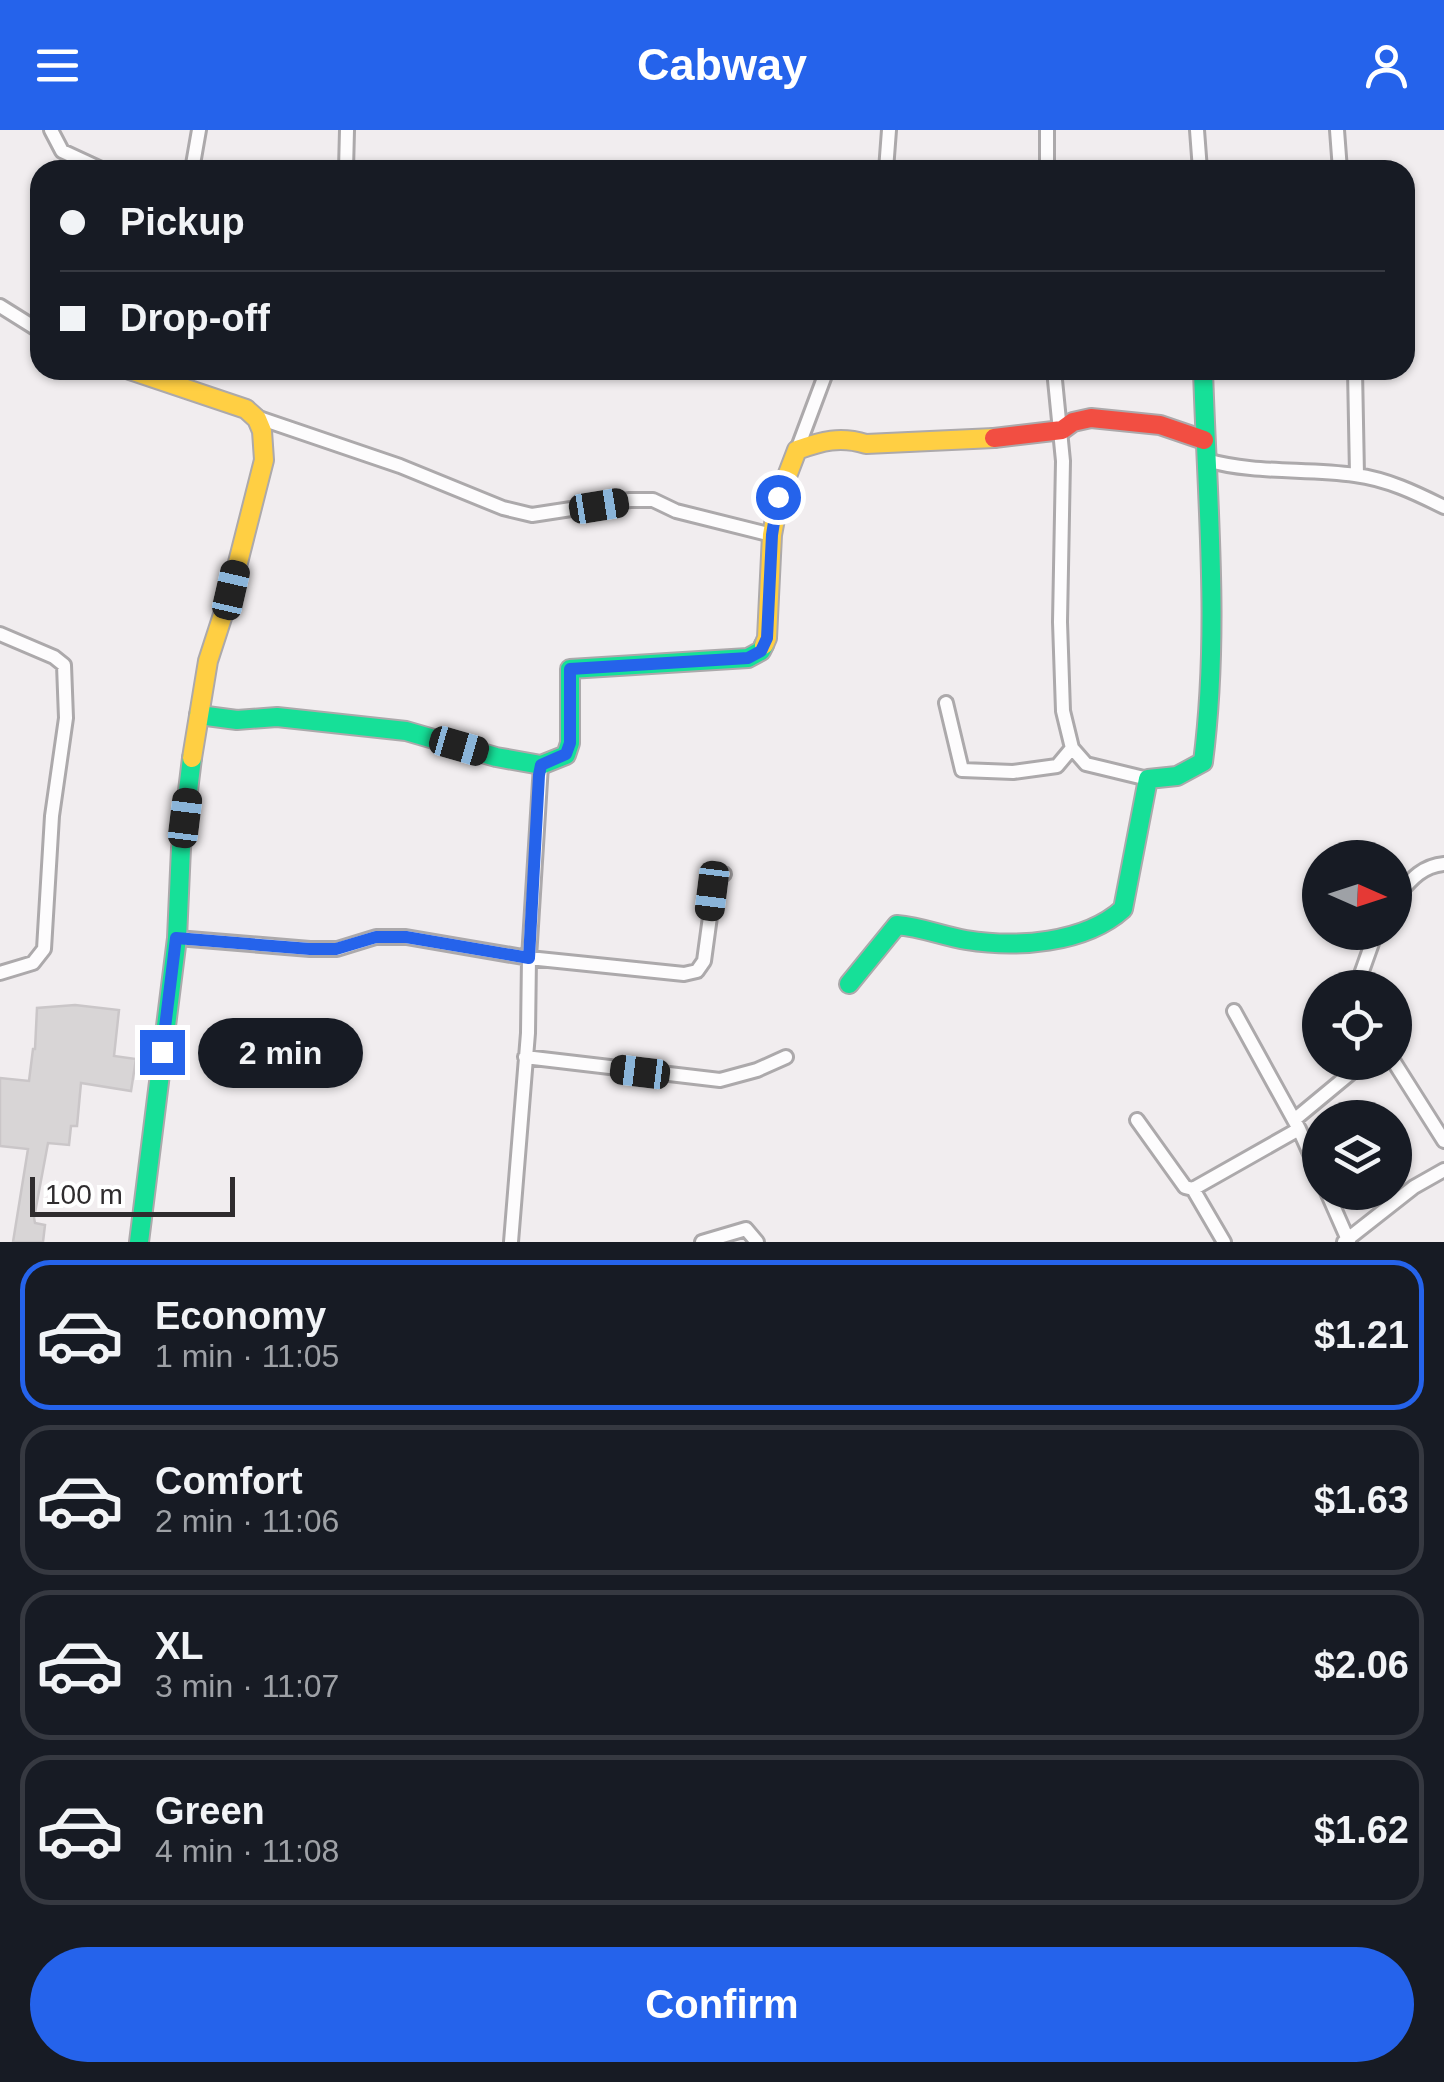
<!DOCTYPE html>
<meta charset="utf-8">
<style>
:root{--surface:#171b24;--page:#242831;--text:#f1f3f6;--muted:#9ea1a6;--line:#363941;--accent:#2563eb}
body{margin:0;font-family:Helvetica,sans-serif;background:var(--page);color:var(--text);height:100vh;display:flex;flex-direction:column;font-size:38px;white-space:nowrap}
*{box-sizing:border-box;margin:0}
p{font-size:32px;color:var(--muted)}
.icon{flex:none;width:55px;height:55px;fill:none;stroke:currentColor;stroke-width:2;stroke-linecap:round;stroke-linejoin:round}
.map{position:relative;height:1112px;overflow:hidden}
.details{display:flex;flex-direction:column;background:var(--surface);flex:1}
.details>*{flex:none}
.guide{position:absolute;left:30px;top:30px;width:1385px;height:220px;border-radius:30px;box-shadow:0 2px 8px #0004;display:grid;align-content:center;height:220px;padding:0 30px;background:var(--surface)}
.needle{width:65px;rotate:93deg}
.buttons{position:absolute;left:1302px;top:710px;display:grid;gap:20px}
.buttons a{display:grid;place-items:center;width:110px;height:110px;border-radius:50%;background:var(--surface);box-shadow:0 2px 8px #0004;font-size:50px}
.scale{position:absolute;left:30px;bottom:25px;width:205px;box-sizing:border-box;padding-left:10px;border:5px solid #2f2c2e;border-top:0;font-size:28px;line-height:35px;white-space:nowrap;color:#2f2c2e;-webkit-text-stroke:8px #fff;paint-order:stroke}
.end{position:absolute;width:45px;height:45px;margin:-22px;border:12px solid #2563eb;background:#fff;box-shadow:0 0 0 5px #fff}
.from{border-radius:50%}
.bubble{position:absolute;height:70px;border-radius:35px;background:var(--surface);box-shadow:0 2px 8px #0004;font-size:32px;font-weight:600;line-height:70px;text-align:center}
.car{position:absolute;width:30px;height:60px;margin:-30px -15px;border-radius:12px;box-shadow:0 0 8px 2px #0007;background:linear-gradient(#222 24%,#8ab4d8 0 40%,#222 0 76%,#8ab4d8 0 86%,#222 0)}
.guide b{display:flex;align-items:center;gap:35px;height:95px;font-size:38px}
.guide b+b{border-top:2px solid var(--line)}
.guide i{width:25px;height:25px;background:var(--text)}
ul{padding:18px 0 0;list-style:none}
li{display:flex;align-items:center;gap:30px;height:150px;margin:0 20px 15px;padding:0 10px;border:5px solid var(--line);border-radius:30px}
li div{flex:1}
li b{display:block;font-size:38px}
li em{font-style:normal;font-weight:600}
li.on{border-color:var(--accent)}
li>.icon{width:90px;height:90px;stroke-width:1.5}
.action{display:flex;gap:20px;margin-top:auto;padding:20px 30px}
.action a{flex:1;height:115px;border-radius:60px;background:var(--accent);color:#fff;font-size:40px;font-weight:600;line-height:115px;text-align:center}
header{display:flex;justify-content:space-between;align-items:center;height:130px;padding:0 30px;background:var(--accent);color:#fff;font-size:45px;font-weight:600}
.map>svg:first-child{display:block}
.building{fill:#d8d5d6;stroke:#cac6c8;stroke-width:2.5}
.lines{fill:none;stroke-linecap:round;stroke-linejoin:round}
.street-casing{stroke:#aca9ab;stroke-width:18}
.fast-casing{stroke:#aca9ab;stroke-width:22}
.slow-casing{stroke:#aca9ab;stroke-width:22}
.jam-casing{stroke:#aca9ab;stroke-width:22}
.street{stroke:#fdfcfd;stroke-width:12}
.fast{stroke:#16e098;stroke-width:18}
.slow{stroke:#ffcf43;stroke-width:18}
.jam{stroke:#f24e42;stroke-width:18}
.route{stroke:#2563eb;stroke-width:12}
</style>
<header><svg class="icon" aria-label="menu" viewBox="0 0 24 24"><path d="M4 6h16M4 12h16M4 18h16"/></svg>Cabway<svg class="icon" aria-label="person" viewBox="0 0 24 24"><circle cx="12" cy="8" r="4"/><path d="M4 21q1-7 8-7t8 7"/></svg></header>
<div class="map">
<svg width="1444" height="1112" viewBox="0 0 1444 1112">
<rect width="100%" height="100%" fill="#f1edef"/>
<!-- building -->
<path class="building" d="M75 875 119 880 114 926 136 929 131 961 81 953 77 996H71L69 1015 48 1013 34 1088 35 1093 45 1095 43 1112H13L28 1019 0 1016V948L29 951 33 919H35L37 878Z"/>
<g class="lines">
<defs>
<path id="street" d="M51 0 62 21 103 40
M1197 0 1200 40
M1337 0 1340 40
M192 40 199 0
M346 40 347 0
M886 40 889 0
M1047 40V0
M0 176 40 201
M1054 240 1063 331 1060 492 1063 581 1072 618 1086 634 1148 649
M1355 240 1357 345
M259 288 400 336 503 378 532 385 630 370H653L676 381 772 405
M797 320 827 240
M1206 330C1255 344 1305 338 1355 345 1387 349 1416 363 1444 377
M0 504 54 527 64 535 66 588 52 686 44 819 33 833 0 843
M946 573 962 640 1013 642 1057 636 1072 618
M1395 768C1410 751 1421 736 1444 734
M177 808 310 819H337L376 807H406L529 828 684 844 697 841 704 831 715 750 724 744
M1356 858 1376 802
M1234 881 1299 999
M525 927 720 950 757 940 786 927
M1394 932 1444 1011
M1137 990 1185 1057 1193 1059 1299 999 1320 1046
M1294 990 1364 932
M1193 1059 1224 1112
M1327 1062 1349 1112
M511 1112 528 903 529 828 541 635
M702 1112 746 1099 757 1112
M1344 1112 1414 1057 1444 1040"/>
<path id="fast" d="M199 585 237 590 277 587 406 601 496 627 541 635 566 625 570 613V539L748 528 761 521 764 515
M849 854 897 795C921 797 943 806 966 810 1016 818 1084 814 1123 779L1148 649 1177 646 1203 632C1220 501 1207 371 1203 240
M139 1112 177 808 181 718 192 628"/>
<path id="slow" d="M130 240 246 279 257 289 262 301 264 330 231 460 208 531 192 628
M764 515 767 508 772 405 779 367 797 320C822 311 840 306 866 314L994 308"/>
<path id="jam" d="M994 308 1062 300 1073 292 1091 288 1160 295 1204 310"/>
</defs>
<!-- street casing -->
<use href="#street" class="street-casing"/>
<!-- fast casing -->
<use href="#fast" class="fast-casing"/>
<!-- slow casing -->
<use href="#slow" class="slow-casing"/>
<!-- jam casing -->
<use href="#jam" class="jam-casing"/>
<!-- street -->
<use href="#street" class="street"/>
<!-- fast -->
<use href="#fast" class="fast"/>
<!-- slow -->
<use href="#slow" class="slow"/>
<!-- jam -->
<use href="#jam" class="jam"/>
</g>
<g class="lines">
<!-- route -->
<path class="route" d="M162 922 176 808 310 819H336L376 807H406L529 828 539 645 541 635 566 624 570 613V539L748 528 761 521 767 508 772 405 778 367"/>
</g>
</svg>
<div class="buttons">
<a><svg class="needle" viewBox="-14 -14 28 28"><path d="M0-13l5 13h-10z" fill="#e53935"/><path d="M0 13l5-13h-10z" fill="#9ea1a6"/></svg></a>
<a><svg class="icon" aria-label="locate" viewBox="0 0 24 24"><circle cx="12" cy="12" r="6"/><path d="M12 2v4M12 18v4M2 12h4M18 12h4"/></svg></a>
<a><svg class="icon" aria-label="layers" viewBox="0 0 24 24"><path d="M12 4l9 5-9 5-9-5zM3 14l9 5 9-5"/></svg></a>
</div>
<div class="scale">100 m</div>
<i class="end from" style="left:778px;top:367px"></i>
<i class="end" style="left:162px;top:922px"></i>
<div class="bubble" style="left:198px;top:888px;width:165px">2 min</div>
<i class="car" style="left:599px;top:376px;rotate:81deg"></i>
<i class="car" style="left:231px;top:460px;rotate:13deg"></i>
<i class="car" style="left:459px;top:616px;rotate:106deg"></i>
<i class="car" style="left:185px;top:688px;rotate:7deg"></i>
<i class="car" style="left:712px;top:761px;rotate:187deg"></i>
<i class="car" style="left:640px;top:942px;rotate:277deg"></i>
<div class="guide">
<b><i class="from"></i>Pickup</b>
<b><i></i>Drop-off</b>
</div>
</div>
<section class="details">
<ul>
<li class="on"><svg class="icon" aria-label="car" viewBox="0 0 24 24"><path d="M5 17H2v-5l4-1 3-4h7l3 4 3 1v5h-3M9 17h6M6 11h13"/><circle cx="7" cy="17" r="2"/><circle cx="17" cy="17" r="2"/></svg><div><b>Economy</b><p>1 min · 11:05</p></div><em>$1.21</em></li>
<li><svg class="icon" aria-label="car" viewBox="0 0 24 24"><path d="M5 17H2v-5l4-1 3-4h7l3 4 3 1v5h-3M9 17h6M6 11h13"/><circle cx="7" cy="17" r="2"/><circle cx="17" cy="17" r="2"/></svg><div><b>Comfort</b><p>2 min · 11:06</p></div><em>$1.63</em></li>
<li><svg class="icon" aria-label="car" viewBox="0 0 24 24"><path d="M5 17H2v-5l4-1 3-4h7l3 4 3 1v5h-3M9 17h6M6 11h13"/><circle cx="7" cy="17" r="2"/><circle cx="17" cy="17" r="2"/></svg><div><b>XL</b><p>3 min · 11:07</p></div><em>$2.06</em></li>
<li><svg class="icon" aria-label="car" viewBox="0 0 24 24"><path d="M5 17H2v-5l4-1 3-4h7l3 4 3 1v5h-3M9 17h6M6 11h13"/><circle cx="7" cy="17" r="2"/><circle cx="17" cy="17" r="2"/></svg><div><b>Green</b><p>4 min · 11:08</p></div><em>$1.62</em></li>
</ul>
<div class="action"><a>Confirm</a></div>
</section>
